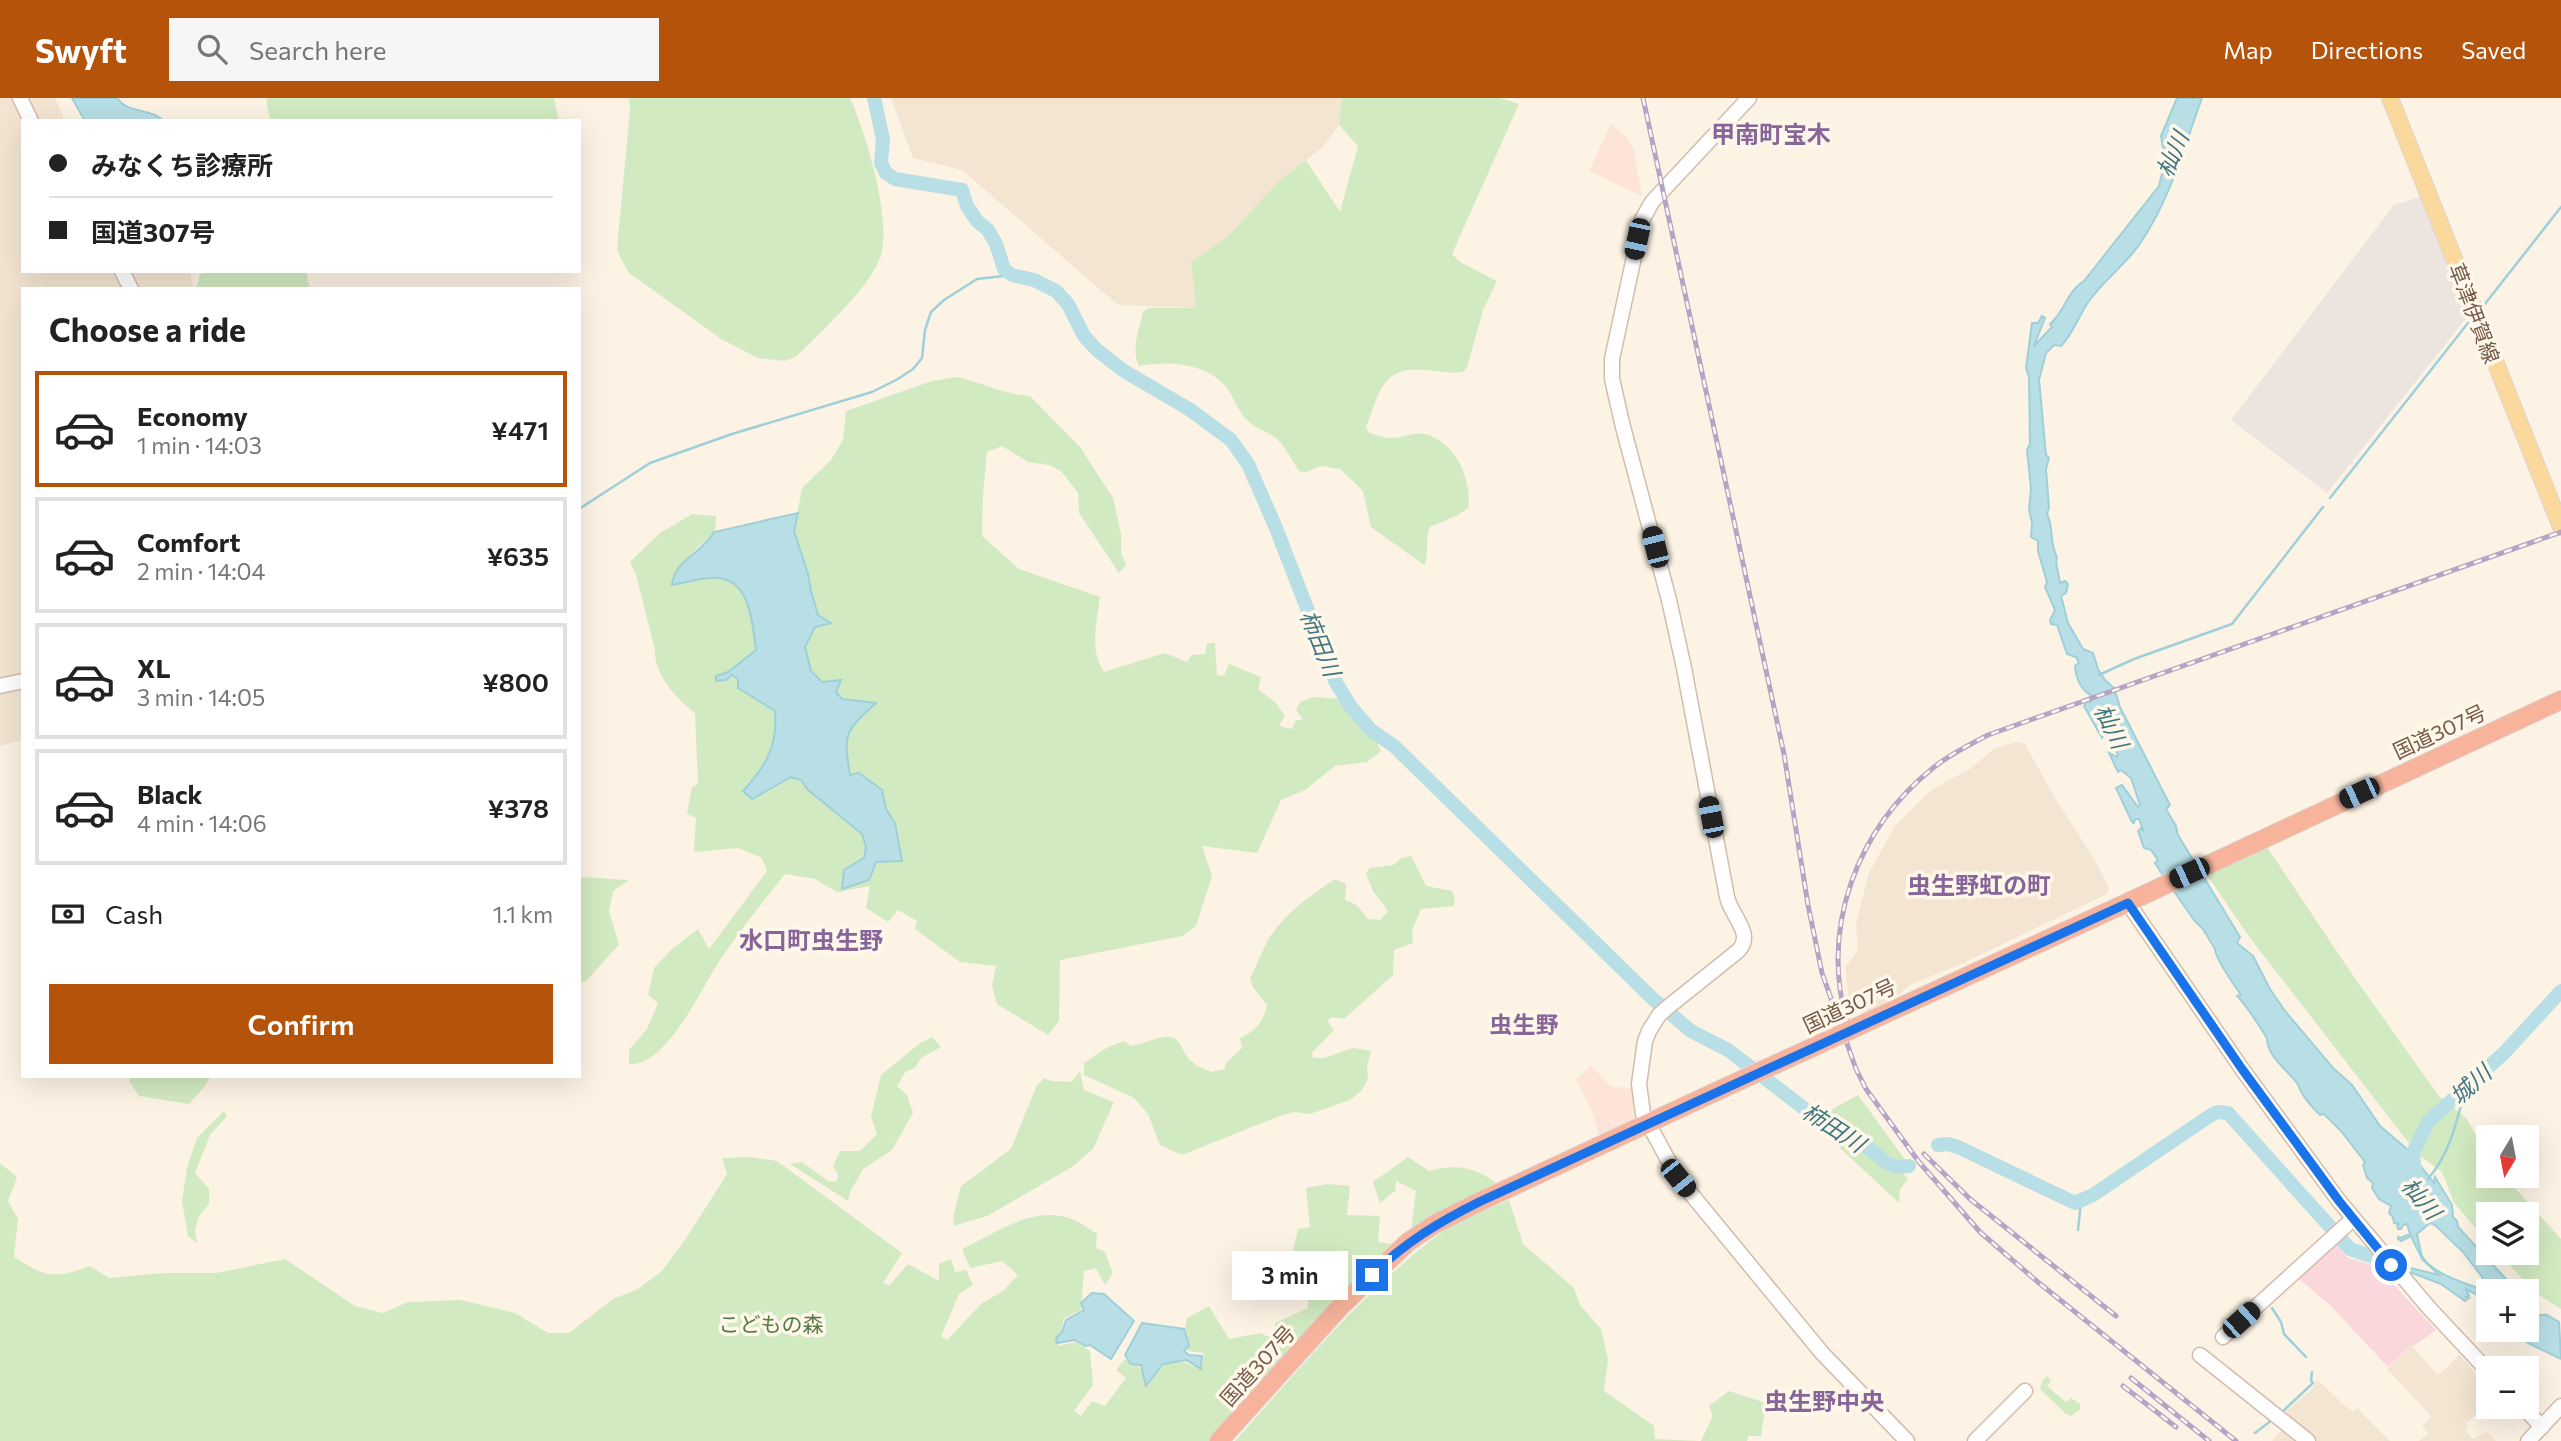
<!DOCTYPE html>
<meta charset="utf-8">
<style>
:root{--surface:#fff;--page:#f6f6f6;--text:#222;--muted:#767676;--line:#e0e0e0;--accent:#b45309}
body{margin:0;font-family:Commissioner,"Noto Sans JP",sans-serif;background:var(--page);color:var(--text);height:100vh;display:flex;flex-direction:column;font-size:26px;white-space:nowrap}
*{box-sizing:border-box;margin:0}
p{font-size:23px;color:var(--muted)}
.icon{flex:none;width:38px;height:38px;fill:none;stroke:currentColor;stroke-width:2;stroke-linecap:round;stroke-linejoin:round}
.map{position:relative;flex:1;overflow:hidden}
.drawer{position:absolute;left:21px;top:189px;width:560px;height:791px;display:flex;flex-direction:column;background:var(--surface);border-radius:0px;box-shadow:0 7px 28px #0002}
.drawer>*{flex:none}
.guide{position:absolute;left:21px;top:21px;width:560px;height:154px;border-radius:0px;box-shadow:0 7px 28px #0002;display:grid;align-content:center;height:154px;padding:0 28px;background:var(--surface)}
.needle{width:46px;rotate:190deg}
.tools{position:absolute;left:2476px;top:1027px;display:grid;gap:14px}
.tools a{display:grid;place-items:center;width:63px;height:63px;border-radius:0px;background:var(--surface);box-shadow:0 7px 28px #0002;font-size:35px}
.end{position:absolute;width:32px;height:32px;margin:-16px;border:9px solid #1a73e8;background:#fff;box-shadow:0 0 0 4px #fff}
.from{border-radius:50%}
.bubble{position:absolute;height:49px;border-radius:0px;background:var(--surface);box-shadow:0 7px 28px #0002;font-size:23px;font-weight:600;line-height:49px;text-align:center}
.car{position:absolute;width:21px;height:42px;margin:-21px -10px;border-radius:9px;box-shadow:0 0 5px 2px #0007;background:linear-gradient(#222 24%,#8ab4d8 0 40%,#222 0 76%,#8ab4d8 0 86%,#222 0)}
.guide b{display:flex;align-items:center;gap:24px;height:66px;font-size:26px}
.guide b+b{border-top:2px solid var(--line)}
.guide i{width:18px;height:18px;background:var(--text)}
ul{padding:0;list-style:none}
li{display:flex;align-items:center;gap:21px;height:116px;margin:0 14px 10px;padding:0 14px;border:4px solid var(--line);border-radius:0px}
li div{flex:1}
li b{display:block;font-size:26px}
li em{font-style:normal;font-weight:600}
li.on{border-color:var(--accent)}
li>.icon{width:63px;height:63px;stroke-width:1.5}
h2{padding:0 28px;font-size:32px;line-height:84px}
.pay{display:flex;align-items:center;gap:18px;height:77px;padding:0 28px;font-size:26px}
.pay p{margin-inline-start:auto}
.action{display:flex;gap:14px;margin-top:auto;padding:14px 28px}
.action a{flex:1;height:80px;border-radius:0px;background:var(--accent);color:#fff;font-size:28px;font-weight:600;line-height:80px;text-align:center}
header{display:flex;align-items:center;gap:42px;box-sizing:border-box;height:98px;padding:0 35px;background:var(--accent);color:#fff}
header strong{font-size:33px}
nav{display:flex;gap:38px;margin-inline-start:auto;font-size:24px}
.search{width:490px;height:63px;background:var(--page);display:flex;align-items:center;gap:18px;box-sizing:border-box;padding:0 24px;border-radius:0px;color:var(--muted);font-size:26px}
.map>svg:first-child{display:block}
.residential{fill:#f4e5d2}
.commercial{fill:#fde3d8}
.industrial{fill:#ece5df}
.medical{fill:#fad7db}
.green{fill:#d2eac2}
.water{fill:#b8dfe6;stroke:#9fcfd8;stroke-width:2}
.lines{fill:none;stroke-linecap:round;stroke-linejoin:round}
.stream{stroke:#9fcfd8;stroke-width:2.5}
.river{stroke:#b8dfe6;stroke-width:14}
.secondary-casing{stroke:#d3bcab;stroke-width:17}
.primary-casing{stroke:#dbd4d0;stroke-width:18}
.highway-casing{stroke:#dbd4d0;stroke-width:20}
.secondary{stroke:#fff;stroke-width:14}
.primary{stroke:#fbd89c;stroke-width:16}
.highway{stroke:#f7b39b;stroke-width:18}
.rail-casing{stroke:#b6a3c6;stroke-width:5}
.rail{stroke:#fff7ea;stroke-width:2.5;stroke-dasharray:8;stroke-linecap:butt}
.highway-bridge-casing{stroke:#dbd4d0;stroke-width:20;stroke-linecap:butt}
.highway-bridge{stroke:#f7b39b;stroke-width:18}
.route{stroke:#1a73e8;stroke-width:9}
.labels{text-anchor:middle;dominant-baseline:central;stroke-width:7;stroke-linejoin:round;paint-order:stroke}
.street-label{font-size:21px;fill:#755949;stroke:#fff7ea}
.park-label{font-size:21px;fill:#537b42;stroke:#fff7ea}
.water-label{font-size:23px;font-style:italic;fill:#407782;stroke:#fff7ea}
.neighbourhood-label{font-size:23px;font-weight:bold;fill:#876599;stroke:#fff7ea}
.quarter-label{font-size:24px;font-weight:bold;fill:#876599;stroke:#fff7ea}
</style>
<header>
<strong>Swyft</strong>
<div class="search"><svg class="icon" aria-label="search" viewBox="0 0 24 24"><circle cx="10" cy="10" r="6"/><path d="M15 15l6 6"/></svg>Search here</div>
<nav><a>Map</a><a>Directions</a><a>Saved</a></nav>
</header>
<div class="map">
<svg width="2561" height="1343" viewBox="0 0 2561 1343">
<rect width="100%" height="100%" fill="#fcf3e4"/>
<!-- residential -->
<path class="residential" d="M0 0H55L65 23H23V173H190L193 191H23V642L0 648Z
M891 0H1342L1339 27 1322 50 1278 84 1227 139 1191 164 1196 210 1118 207 962 72 913 60Z
M2017 644 2025 646 2055 700 2096 764 2109 790 2107 796 1957 868 1911 886 1895 900 1863 915 1850 910 1845 869 1858 852 1856 826 1869 775 1895 728 1928 695 1943 685 1970 671 1994 651Z
M2411 1247 2438 1277 2447 1270 2459 1256 2488 1289V1307L2466 1325 2469 1329 2465 1332 2472 1341 2487 1334 2496 1343H2419L2428 1335 2422 1328 2432 1319 2387 1271Z
M2318 1282 2345 1308 2354 1314 2357 1310 2390 1343H2272L2288 1325 2281 1317 2309 1294Z"/>
<!-- commercial -->
<path class="commercial" d="M1611 26 1627 40 1633 49 1642 98 1589 73Z
M1591 968 1612 989 1636 990 1641 1020 1600 1040 1592 1013 1576 981Z"/>
<!-- industrial -->
<path class="industrial" d="M2420 99 2468 218 2327 395 2231 322 2394 107Z"/>
<!-- medical -->
<path class="medical" d="M2336 1147 2348 1160 2376 1168 2436 1232 2415 1247H2411L2388 1269 2331 1208 2299 1181Z"/>
<!-- green -->
<path class="green" d="M266 0H554L559 23H270Z
M629 0H850C866 35 893 124 880 160 868 192 821 233 797 258L785 263 758 260 721 241 628 174 617 152 630 11Z
M1342 0H1500L1519 6 1452 156 1460 164 1497 183 1483 212 1467 269 1463 274C1451 276 1437 273 1425 272 1381 267 1379 297 1366 329L1369 335C1376 337 1384 340 1391 340 1402 340 1413 334 1424 336 1454 342 1473 381 1468 410L1458 417 1430 429C1424 444 1430 455 1424 467L1371 429 1363 393 1340 371 1321 368 1304 375 1299 373C1292 363 1286 349 1277 341 1269 334 1257 331 1249 324 1239 315 1236 304 1229 293 1211 265 1167 262 1139 268 1131 251 1139 231 1143 214L1149 210H1196L1191 164 1227 139 1278 84 1306 62 1340 114 1358 48 1339 27Z
M220 173H306L310 191H196L200 176Z
M958 279C982 285 1006 297 1030 298L1080 349 1113 400 1121 436V454L1126 467 1119 475 1079 415 1078 395 1061 373 1049 367 1028 364 1002 348 987 354 983 398 982 438 1019 471 1100 499C1097 524 1089 552 1104 574L1165 555 1187 564 1191 557 1205 556 1207 545H1215L1217 577 1224 578 1229 566 1261 579 1258 591 1276 605 1285 618 1279 628 1292 631 1295 623 1303 621 1296 612 1300 604 1314 599 1339 601 1373 636 1381 653 1367 664 1335 668 1305 692 1281 702 1257 755 1202 748 1212 778 1196 828 1182 838 1060 862 1059 923 1048 937 997 906 992 887 996 868 960 864 915 831 917 823 898 812 888 824 866 810 870 788 837 794 815 781 785 776C763 804 740 832 720 862 702 889 666 970 629 966V952L647 931 658 905 648 897 654 870 672 851 698 831 709 851 767 773 762 760 738 750 694 754 696 720 687 716 692 689 698 686 695 615C676 600 654 577 655 552L636 477 630 464 660 435 692 416 716 418C718 443 701 442 690 458 683 466 678 477 672 487 684 485 697 481 709 480 751 475 752 523 756 552L728 574 716 578 726 582 732 577 738 581V590L775 613 777 638 762 672 744 693 752 700 791 679 801 682 807 691 862 736 866 749 864 760 844 772 842 791 876 764 895 725 886 711 882 692 859 675 850 677C843 633 843 636 875 605L842 601 836 594 841 582 822 584 811 573 805 549 815 529 830 525 818 517 794 433 802 390 831 362 843 342 846 313 932 283Z
M2267 749 2350 873 2438 997 2467 1021 2488 1061V1078H2504L2561 1141V1211L2533 1193 2499 1155H2527V1116H2488V1144L2454 1105 2442 1074 2420 1058 2408 1044 2250 840 2207 777Z
M1411 758 1426 788 1452 793 1455 801 1454 808 1421 811 1412 832 1413 845 1394 852 1393 877 1344 921 1332 919 1327 923 1334 932 1312 955 1313 960H1324L1353 950 1371 953 1367 968 1368 981 1361 993 1350 1002 1310 1016 1294 1014 1277 1019 1182 1057 1160 1047 1148 1016 1134 1000 1084 977V965L1108 949 1124 943 1131 948C1144 946 1152 941 1164 939 1182 936 1181 955 1191 963 1196 968 1205 971 1211 974L1225 971V966L1242 950 1240 940C1256 933 1263 924 1267 907L1253 889 1250 880C1257 867 1262 853 1269 840 1285 815 1311 797 1335 781L1346 786 1345 802 1357 807 1368 821 1380 822 1388 813 1373 793 1366 776 1370 770 1393 767 1402 760Z
M579 779 629 782 613 793 609 813 619 847 585 884 579 885Z
M932 939 941 949 921 960 915 970 906 973 897 988 907 997 913 1015 892 1052 863 1071 850 1094 848 1103 790 1066 802 1064 828 1083 836 1084 838 1077 833 1068 840 1053H860L877 1036 871 1019 881 977 920 945Z
M1080 973 1084 992 1114 1004 1093 1051 1072 1069 987 1118 954 1128 953 1120 961 1088 1011 1051 1036 989 1044 980 1051 983 1071 984Z
M131 978H211L204 989 189 1006 139 998 129 983Z
M1858 997 1906 1063 1901 1073 1908 1081 1900 1091 1899 1105 1811 1023Z
M224 1013 227 1018 210 1037 195 1075 209 1091V1106L199 1118 195 1132 197 1145 188 1138 182 1104 187 1070 197 1040Z
M749 1059 777 1063 902 1155 883 1185 890 1187 908 1166 939 1183V1166L951 1161 955 1174 966 1172 973 1187 959 1196 941 1238 947 1242 982 1205 1003 1193 1018 1177 1002 1163 970 1170 962 1151C996 1135 1035 1105 1074 1122 1082 1125 1089 1131 1097 1136L1096 1150 1105 1154 1113 1175 1105 1187 1096 1170 1084 1173 1081 1212 1064 1220 1058 1248 1076 1244 1090 1253 1093 1287 1074 1313 1081 1318 1092 1303 1105 1308 1126 1280 1116 1272 1125 1261 1139 1269 1150 1285 1166 1264H1184L1202 1272 1204 1255 1188 1253 1184 1235 1187 1220 1209 1208 1229 1241 1261 1235 1266 1238 1274 1237 1275 1225 1308 1210 1307 1186 1325 1166 1292 1158 1298 1131 1310 1129 1306 1090 1328 1086 1350 1088 1347 1117 1380 1118 1378 1144 1391 1146 1411 1133 1416 1093 1396 1083 1395 1093 1380 1105 1373 1084 1408 1059 1429 1073C1455 1065 1480 1069 1500 1089L1437 1115 1296 1248 1210 1343H0V1065L17 1079 8 1103 18 1121 14 1159C46 1179 53 1182 90 1168L109 1180 164 1175H216L285 1161 355 1208 383 1215 408 1204 461 1202 515 1215 548 1235H569L613 1201 638 1191 662 1173 685 1142 727 1076 722 1060Z
M1509 1102 1523 1146 1574 1190 1580 1207 1601 1231 1608 1262 1604 1293 1654 1328 1655 1341 1700 1343H1235C1301 1269 1366 1190 1446 1131 1464 1119 1489 1111 1509 1102Z
M2047 1278 2051 1283 2047 1288 2066 1304 2071 1300 2080 1306 2081 1311 2071 1318 2066 1316 2040 1291 2042 1283Z
M1729 1293 1766 1305 1761 1338H1748L1747 1343H1701L1713 1318 1709 1308Z"/>
<!-- water -->
<path class="water" d="M72 0H117C128 16 151 10 164 23H85Z
M2177 0H2202C2184 49 2169 104 2139 147 2124 168 2104 182 2089 203 2079 217 2073 236 2061 248L2054 247 2046 255 2039 282 2046 357 2049 360 2046 371 2049 410 2047 416C2055 434 2048 439 2057 460L2056 464 2060 485 2065 483 2068 486 2066 495 2061 498 2068 525 2083 551 2093 555 2098 571 2105 582 2114 590 2120 609 2170 707 2166 711 2176 728 2178 737 2240 839 2237 845 2253 858 2270 891 2285 913 2333 970 2352 987 2380 1028 2408 1052 2434 1085 2435 1079 2452 1107 2453 1119 2457 1123 2458 1129 2507 1182 2514 1193 2492 1192 2463 1154 2435 1127 2430 1125 2417 1136C2418 1141 2421 1155 2422 1158 2431 1176 2473 1189 2491 1193L2488 1194V1203L2466 1191 2469 1198 2466 1199 2469 1200 2465 1203 2441 1186 2409 1174 2403 1168 2439 1177 2422 1161 2411 1138 2401 1143 2398 1141V1139L2400 1140 2410 1136 2407 1126 2403 1127 2401 1131H2398L2397 1126H2400L2394 1125 2393 1119 2389 1115 2391 1108 2379 1101 2372 1090 2373 1085 2367 1080 2363 1067 2365 1064 2341 1033 2324 1016 2320 1017C2313 1010 2306 1003 2302 995 2300 992 2299 988 2297 985 2286 971 2267 958 2267 940 2258 926 2248 909 2237 898L2241 897C2234 887 2215 860 2215 851L2203 831 2194 822 2160 773 2155 765 2158 762 2151 752 2144 750 2138 733 2141 730 2144 734 2139 721H2135L2134 725 2132 724 2116 690 2122 687 2138 709 2140 707 2131 680 2121 672 2118 674 2109 655 2117 659 2118 657 2109 634 2106 633 2102 640 2084 608 2087 603 2091 604 2092 598C2081 592 2076 580 2075 568L2079 565 2076 559 2067 556 2057 527 2051 526 2050 522 2055 512 2045 489 2047 484 2038 453V443L2031 439 2032 425 2029 412 2031 391 2027 352 2030 346 2029 279 2026 270 2032 225H2038L2042 218 2045 220 2034 248 2052 229 2050 226C2064 215 2067 193 2084 183L2159 88 2165 64 2161 38Z
M798 415 794 433 808 476 811 493 818 517 831 525 815 529 805 549 811 573 822 584 841 582 836 594 842 601 876 605C845 634 843 634 850 677L859 675 882 692 886 711 895 725 902 763 876 764 869 782 842 791 844 772 864 760 866 749 862 736 807 691 801 682 791 679 752 701 743 693C766 668 778 648 775 613L738 590V581L732 577 726 582 716 583V578L728 574 756 552C752 523 750 475 709 480 697 481 684 485 672 487 674 462 704 454 714 434Z
M1092 1195 1104 1196 1134 1223 1111 1261 1090 1247 1085 1248 1075 1242 1057 1245 1056 1240 1062 1234 1066 1222 1084 1212 1081 1205Z
M2527 1206 2533 1212 2531 1214C2538 1220 2540 1216 2547 1217L2559 1224 2561 1261 2528 1245 2509 1232H2527Z
M1142 1225 1184 1231 1189 1247 1184 1253 1189 1257 1202 1258 1201 1271 1186 1262 1163 1266 1146 1288 1141 1267 1131 1266 1125 1257Z"/>
<g class="lines">
<!-- stream -->
<path class="stream" d="M2481 211 2561 109
M2330 400 2468 225
M579 411 650 365 732 336 872 294 898 281 913 271 922 260 925 232 931 214 944 202 977 181 1012 177
M2099 577 2134 561 2232 526 2323 409
M2428 1081C2451 1054 2457 1022 2466 988
M2078 1132 2081 1103
M2341 1150 2345 1146
M2272 1210 2281 1224 2284 1236 2306 1259
M2281 1315 2313 1285 2311 1282 2312 1274
M2255 1335 2272 1322"/>
<!-- river -->
<path class="river" d="M874 0 883 41 881 65 886 75 895 81 962 92 967 108 977 123 988 132 996 146 1004 171 1012 177 1034 182 1056 193 1068 206 1084 238 1097 252 1124 273 1189 311 1231 342 1248 366 1276 430 1335 583 1351 609 1372 633 1394 648 1653 901 1691 933 1728 952 1836 1035 1859 1043 1887 1065 1898 1069 1909 1068
M1938 1047 1948 1046 1958 1049 2075 1105 2093 1097 2211 1017 2218 1014 2228 1015 2350 1151 2397 1167
M2415 1077 2413 1055 2428 1024 2505 954 2561 893"/>
<defs>
<path id="secondary" d="M20 0 31 23
M1749 0 1652 104 1642 122 1612 261V281L1623 329 1669 502 1684 570 1727 799C1731 818 1755 836 1738 853L1668 909 1659 917 1649 933 1645 943 1639 986 1643 1016 1678 1080 1822 1255 1907 1343
M122 173 131 191
M0 588 23 583
M2128 805 2242 971 2339 1103 2429 1210 2488 1273
M2223 1239 2353 1121
M2200 1257 2308 1343
M2523 1309 2542 1329
M1975 1343 2025 1293
M2528 1343 2561 1308"/>
<path id="primary" d="M2390 0 2561 429"/>
<path id="highway" d="M2120 808 2561 602
M1219 1343 1340 1209 1408 1144 1435 1126 1479 1104 1713 995"/>
</defs>
<!-- secondary casing -->
<use href="#secondary" class="secondary-casing"/>
<!-- primary casing -->
<use href="#primary" class="primary-casing"/>
<!-- highway casing -->
<use href="#highway" class="highway-casing"/>
<!-- secondary -->
<use href="#secondary" class="secondary"/>
<!-- primary -->
<use href="#primary" class="primary"/>
<!-- highway -->
<use href="#highway" class="highway"/>
<defs>
<path id="rail" d="M1643 0 1784 656 1808 807 1822 875 1856 971 1866 991 1919 1064 1980 1134 2039 1185 2236 1343
M1847 924C1820 829 1857 731 1933 670 1950 656 1969 647 1988 637L2561 434
M1924 1056 1970 1101 2116 1218
M2131 1280 2209 1343
M2123 1288 2176 1329"/>
</defs>
<!-- rail casing -->
<use href="#rail" class="rail-casing"/>
<!-- rail -->
<use href="#rail" class="rail"/>
<defs>
<path id="highway-bridge" d="M1713 995 2120 808"/>
</defs>
<!-- highway-bridge casing -->
<use href="#highway-bridge" class="highway-bridge-casing"/>
<!-- highway-bridge -->
<use href="#highway-bridge" class="highway-bridge"/>
</g>
<g class="lines">
<!-- route -->
<path class="route" d="M1372 1177C1404 1145 1439 1124 1479 1104L2128 805 2242 971 2339 1103 2391 1167"/>
</g>
<g class="labels">
<!-- street labels -->
<g class="street-label">
<text transform="translate(2475 215) rotate(69)">草津伊賀線</text>
<text transform="translate(2439 633) rotate(-25)">国道307号</text>
<text transform="translate(1849 907) rotate(-25)">国道307号</text>
<text transform="translate(1257 1267) rotate(-48)">国道307号</text>
</g>
<!-- park labels -->
<g class="park-label">
<text x="771" y="1225">こどもの森</text>
</g>
<!-- water labels -->
<g class="water-label">
<text transform="translate(2172 56) rotate(-67)">杣川</text>
<text transform="translate(1321 545) rotate(68)">柿田川</text>
<text transform="translate(2112 628) rotate(64)">杣川</text>
<text transform="translate(2470 986) rotate(-42)">城川</text>
<text transform="translate(1834 1029) rotate(33)">柿田川</text>
<text transform="translate(2422 1100) rotate(50)">杣川</text>
</g>
<!-- neighbourhood labels -->
<g class="neighbourhood-label">
<text x="1524" y="926">虫生野</text>
</g>
<!-- quarter labels -->
<g class="quarter-label">
<text x="1771" y="35">甲南町宝木</text>
<text x="1979" y="786">虫生野虹の町</text>
<text x="811" y="841">水口町虫生野</text>
<text x="1824" y="1302">虫生野中央</text>
</g>
</g>
</svg>
<div class="tools">
<a><svg class="needle" viewBox="-14 -14 28 28"><path d="M0-13l5 13h-10z" fill="#e53935"/><path d="M0 13l5-13h-10z" fill="#767676"/></svg></a>
<a><svg class="icon" aria-label="layers" viewBox="0 0 24 24"><path d="M12 4l9 5-9 5-9-5zM3 14l9 5 9-5"/></svg></a>
<a>+</a>
<a>−</a>
</div>
<i class="end from" style="left:2391px;top:1167px"></i>
<i class="end" style="left:1372px;top:1177px"></i>
<div class="bubble" style="left:1232px;top:1153px;width:116px">3 min</div>
<i class="car" style="left:1637px;top:141px;rotate:192deg"></i>
<i class="car" style="left:1655px;top:449px;rotate:346deg"></i>
<i class="car" style="left:2359px;top:695px;rotate:245deg"></i>
<i class="car" style="left:1711px;top:719px;rotate:349deg"></i>
<i class="car" style="left:2189px;top:775px;rotate:245deg"></i>
<i class="car" style="left:1678px;top:1080px;rotate:141deg"></i>
<i class="car" style="left:2241px;top:1222px;rotate:48deg"></i>
<div class="guide">
<b><i class="from"></i>みなくち診療所</b>
<b><i></i>国道307号</b>
</div>
<section class="drawer">
<h2>Choose a ride</h2>
<ul>
<li class="on"><svg class="icon" aria-label="car" viewBox="0 0 24 24"><path d="M5 17H2v-5l4-1 3-4h7l3 4 3 1v5h-3M9 17h6M6 11h13"/><circle cx="7" cy="17" r="2"/><circle cx="17" cy="17" r="2"/></svg><div><b>Economy</b><p>1 min · 14:03</p></div><em>¥471</em></li>
<li><svg class="icon" aria-label="car" viewBox="0 0 24 24"><path d="M5 17H2v-5l4-1 3-4h7l3 4 3 1v5h-3M9 17h6M6 11h13"/><circle cx="7" cy="17" r="2"/><circle cx="17" cy="17" r="2"/></svg><div><b>Comfort</b><p>2 min · 14:04</p></div><em>¥635</em></li>
<li><svg class="icon" aria-label="car" viewBox="0 0 24 24"><path d="M5 17H2v-5l4-1 3-4h7l3 4 3 1v5h-3M9 17h6M6 11h13"/><circle cx="7" cy="17" r="2"/><circle cx="17" cy="17" r="2"/></svg><div><b>XL</b><p>3 min · 14:05</p></div><em>¥800</em></li>
<li><svg class="icon" aria-label="car" viewBox="0 0 24 24"><path d="M5 17H2v-5l4-1 3-4h7l3 4 3 1v5h-3M9 17h6M6 11h13"/><circle cx="7" cy="17" r="2"/><circle cx="17" cy="17" r="2"/></svg><div><b>Black</b><p>4 min · 14:06</p></div><em>¥378</em></li>
</ul>
<div class="pay"><svg class="icon" aria-label="cash" viewBox="0 0 24 24"><path d="M3 7h18v10H3z"/><circle cx="12" cy="12" r="2"/></svg>Cash<p>1.1 km</p></div>
<div class="action"><a>Confirm</a></div>
</section>
</div>
